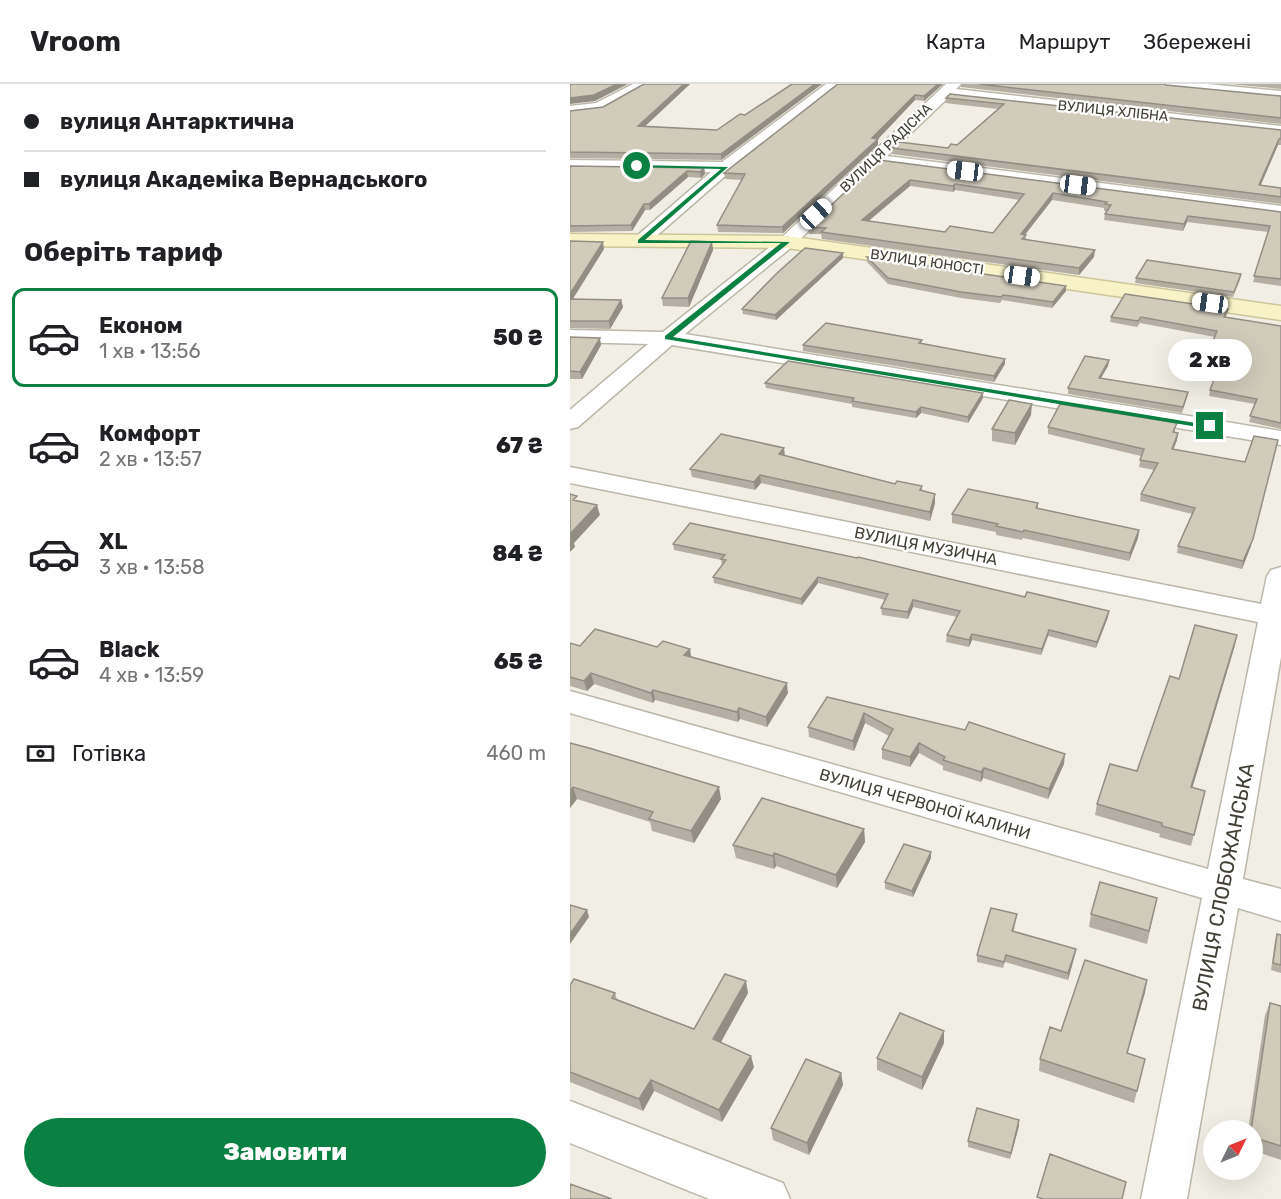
<!DOCTYPE html>
<html lang="uk">
<meta charset="utf-8">
<style>
:root{--surface:#fff;--page:#f6f6f6;--text:#202124;--muted:#757577;--line:#e0e0e0;--accent:#0b8043}
body{margin:0;font-family:Rubik,sans-serif;background:var(--page);color:var(--text);height:100vh;display:flex;flex-direction:column;font-size:22px;white-space:nowrap}
*{box-sizing:border-box;margin:0}
p{font-size:20px;color:var(--muted)}
.icon{flex:none;width:33px;height:33px;fill:none;stroke:currentColor;stroke-width:2;stroke-linecap:round;stroke-linejoin:round}
.map{position:relative;flex:1;overflow:hidden}
.details{display:flex;flex-direction:column;background:var(--surface);width:570px}
.details>*{flex:none}
.guide{display:grid;align-content:center;height:132px;padding:0 24px;background:var(--surface)}
.needle{width:39px;rotate:47deg}
.fabs{position:absolute;left:633px;top:1036px;display:grid;gap:12px}
.fabs a{display:grid;place-items:center;width:60px;height:60px;border-radius:50%;background:var(--surface);box-shadow:0 6px 24px #0002;font-size:30px}
.end{position:absolute;width:27px;height:27px;margin:-14px;border:8px solid #0b8043;background:#fff;box-shadow:0 0 0 3px #fff}
.from{border-radius:50%}
.bubble{position:absolute;height:42px;border-radius:21px;background:var(--surface);box-shadow:0 6px 24px #0002;font-size:20px;font-weight:800;line-height:42px;text-align:center}
.car{position:absolute;width:18px;height:36px;margin:-18px -9px;border-radius:8px;box-shadow:0 0 4px 2px #0007;background:linear-gradient(#fff 24%,#345 0 40%,#fff 0 76%,#345 0 86%,#fff 0)}
.guide b{display:flex;align-items:center;gap:21px;height:57px;font-size:22px}
.guide b+b{border-top:2px solid var(--line)}
.guide i{width:15px;height:15px;background:var(--text)}
ul{padding:0;list-style:none}
li{display:flex;align-items:center;gap:18px;height:99px;margin:0 12px 9px;padding:0 12px;border:3px solid transparent;border-radius:12px}
li div{flex:1}
li b{display:block;font-size:22px}
li em{font-style:normal;font-weight:800}
li.on{border-color:var(--accent)}
li>.icon{width:54px;height:54px;stroke-width:1.5}
h2{padding:0 24px;font-size:27px;line-height:72px}
.pay{display:flex;align-items:center;gap:15px;height:66px;padding:0 24px;font-size:22px}
.pay p{margin-inline-start:auto}
.action{display:flex;gap:12px;margin-top:auto;padding:12px 24px}
.action a{flex:1;height:69px;border-radius:36px;background:var(--accent);color:#fff;font-size:24px;font-weight:800;line-height:69px;text-align:center}
header{display:flex;align-items:center;gap:36px;box-sizing:border-box;height:84px;padding:0 30px;background:var(--surface);border-bottom:2px solid var(--line)}
header strong{font-size:28px}
nav{display:flex;gap:33px;margin-inline-start:auto;font-size:21px}
main{display:flex;flex:1;min-height:0}
.map>svg:first-child{display:block}
.lines{fill:none;stroke-linecap:round;stroke-linejoin:round}
.street-casing{stroke:#bbb7a9;stroke-width:3}
.secondary-casing{stroke:#ccc599;stroke-width:3}
.street{fill:#fff;fill-rule:evenodd}
.secondary{fill:#f8f3c7;fill-rule:evenodd}
.wall{fill:#b4afa2;fill-rule:evenodd}
.shaded-wall{fill:#928e84}
.building{fill:#d1cbbc;stroke:#928e84;stroke-width:1.5;fill-rule:evenodd}
.route{fill:#0b8043}
.labels{text-anchor:middle;dominant-baseline:central;stroke-width:4.5;stroke-linejoin:round;paint-order:stroke}
.far-street-label{font-size:14px;fill:#423f35;stroke:#fff}
.street-label{font-size:16px;fill:#423f35;stroke:#fff}
.near-street-label{font-size:20px;fill:#423f35;stroke:#fff}
</style>
<header>
<strong>Vroom</strong>
<nav><a>Карта</a><a>Маршрут</a><a>Збережені</a></nav>
</header>
<main>
<section class="details">
<div class="guide">
<b><i class="from"></i>вулиця Антарктична</b>
<b><i></i>вулиця Академіка Вернадського</b>
</div>
<h2>Оберіть тариф</h2>
<ul>
<li class="on"><svg class="icon" aria-label="car" viewBox="0 0 24 24"><path d="M5 17H2v-5l4-1 3-4h7l3 4 3 1v5h-3M9 17h6M6 11h13"/><circle cx="7" cy="17" r="2"/><circle cx="17" cy="17" r="2"/></svg><div><b>Економ</b><p>1 хв · 13:56</p></div><em>50 ₴</em></li>
<li><svg class="icon" aria-label="car" viewBox="0 0 24 24"><path d="M5 17H2v-5l4-1 3-4h7l3 4 3 1v5h-3M9 17h6M6 11h13"/><circle cx="7" cy="17" r="2"/><circle cx="17" cy="17" r="2"/></svg><div><b>Комфорт</b><p>2 хв · 13:57</p></div><em>67 ₴</em></li>
<li><svg class="icon" aria-label="car" viewBox="0 0 24 24"><path d="M5 17H2v-5l4-1 3-4h7l3 4 3 1v5h-3M9 17h6M6 11h13"/><circle cx="7" cy="17" r="2"/><circle cx="17" cy="17" r="2"/></svg><div><b>XL</b><p>3 хв · 13:58</p></div><em>84 ₴</em></li>
<li><svg class="icon" aria-label="car" viewBox="0 0 24 24"><path d="M5 17H2v-5l4-1 3-4h7l3 4 3 1v5h-3M9 17h6M6 11h13"/><circle cx="7" cy="17" r="2"/><circle cx="17" cy="17" r="2"/></svg><div><b>Black</b><p>4 хв · 13:59</p></div><em>65 ₴</em></li>
</ul>
<div class="pay"><svg class="icon" aria-label="cash" viewBox="0 0 24 24"><path d="M3 7h18v10H3z"/><circle cx="12" cy="12" r="2"/></svg>Готівка<p>460 m</p></div>
<div class="action"><a>Замовити</a></div>
</section>
<div class="map">
<svg width="711" height="1115" viewBox="0 0 711 1115">
<rect width="100%" height="100%" fill="#f1efe5"/>
<g class="lines">
<defs>
<path id="street" d="M63 0H80L34 26 0 30V22L26 19Z
M256 0H271L162 86 76 161H64L61 157 141 88 0 86V76L152 78Z
M376 0H391L386 5 711 42V50L379 13 317 72 711 122V132L308 80 223 162 115 250 711 347V361L102 261 8 343 0 345V326L78 260 0 258V246L93 248 211 154Z
M589 0H638L711 7V15L596 4Z
M0 383 691 520 697 492 701 486 711 483V573L673 795 711 805V837L668 824 617 1115H571L632 814 0 629V607L638 785 688 538 0 399Z
M0 1017 213 1099 220 1115H139L0 1059Z"/>
<path id="secondary" d="M0 150 217 152 711 222V236L217 164 0 162Z"/>
</defs>
<!-- street casing -->
<use href="#street" class="street-casing"/>
<!-- secondary casing -->
<use href="#secondary" class="secondary-casing"/>
<!-- street -->
<use href="#street" class="street"/>
<!-- secondary -->
<use href="#secondary" class="secondary"/>
</g>
<!-- wall -->
<path class="wall" d="M74 0H120L75 42 147 46 175 31 222 0H252L151 76 0 74V27L33 23Z
M268 0H373L354 17 345 16 308 55V61L213 149 148 148 147 141 172 96 155 95 154 89Z
M391 0H595L596 1 711 12V40L391 3Z
M660 0H711V5Z
M376 14 711 46V61H708L691 101 711 104V120L322 70V64H378L387 61 428 25 375 19Z
M309 76 711 128V202L683 198 698 148 617 138 613 147 534 136 535 130 537 127H534V124L482 116 455 150 456 155 524 173 509 191 252 155 251 150H239L238 143ZM340 102 383 108 385 106 450 116 423 149 375 148 299 137Z
M0 82 134 84 135 90 131 94 118 93 80 126H75L62 147 0 148Z
M0 157 34 165 3 215 51 216 53 223 40 245 0 244Z
M142 158 143 166 119 223 93 222 92 214Z
M273 169V174L206 236 173 230 172 225Z
M297 173 496 207 482 224 432 216 430 219 391 214 318 200 297 178Z
M671 190 670 196 663 213 565 199 566 194Z
M658 225 656 233 711 242V345L679 338 685 320 639 312 640 306 656 265 642 263 645 253 570 239 567 243 540 238 541 233Z
M0 253 31 261 12 295H0Z
M352 256V260L435 280 424 298 233 267V261Z
M539 276 538 282 531 294 618 308 617 314 612 329 498 310V304Z
M195 299 413 309V314L398 339 351 329 346 334 282 323V320L196 304Z
M461 331 445 361 422 357V345Z
M478 343 605 346V348L608 349 607 356 603 365 681 462 672 485 607 469 608 462 622 430 570 417 571 410 584 386 569 383 571 372 478 350Z
M215 372 325 400 352 402V407L365 410V419L360 437 191 399 185 406 122 393 120 385Z
M468 419V424L569 446 568 454 559 477 453 454 452 456 426 451V448L382 439V430Z
M103 460 538 533 526 564 478 552 471 571 402 556 399 563 376 558 377 551 387 533 343 523 338 535 312 531 311 524 315 516 248 499 232 521 144 499 143 493 152 481 151 476 104 466Z
M0 559 10 562 87 563 120 565 121 573 218 609 197 643 170 635 168 638 85 616 83 619 24 600 17 607 0 602Z
M665 561 622 704 635 707 621 762 589 753 590 750 525 731 527 720 567 687 609 595Z
M257 613 494 680 478 715 413 694 411 698 373 686V682L349 669 340 683 312 675V665L319 652 295 639 284 667 239 653 238 643Z
M0 659 151 715 124 759 82 747 80 738 7 715 0 724Z
M294 745 295 758 267 804 206 782 204 785 166 774 163 761Z
M361 768V774L343 813 315 805V798Z
M587 814 577 860 519 843 521 830Z
M447 830 444 847 506 865 498 896 435 878 433 884 407 878V871Z
M707 850 711 851V889L701 886 705 857Z
M577 896 557 969 575 975 564 1019 469 987 470 975 491 947Z
M0 901 45 909 47 915 124 945 178 909 151 958 184 983 152 1038 84 1007 73 1027 0 998Z
M700 919 711 922V1076L682 1066V1047H678L695 931Z
M374 959 352 1006 307 986V974Z
M271 989 273 1001 239 1071 203 1056 201 1044Z
M449 1042 440 1075 398 1063V1057Z"/>
<!-- shaded-wall -->
<path class="shaded-wall" d="M47 0H58L25 17 0 20V14Z
M114 0H120L69 48 68 42Z
M245 0H252L151 76V70Z
M368 0H373L354 17V12Z
M345 11V16L308 55V61L213 149 212 143Z
M709 55 708 61 688 107 689 101Z
M134 84 135 90 131 94 130 88Z
M117 87 118 93 80 126 79 120Z
M340 96V102L292 142V136Z
M385 100V106L383 108V102Z
M483 109 482 116 451 156V150Z
M74 120 75 126 62 147 61 141Z
M618 132 617 138 613 147 614 140Z
M33 158 34 165 0 219V210Z
M142 158 143 166 119 223 118 214Z
M525 166 524 173 509 191V184Z
M273 169V174L206 236 205 231Z
M496 202V207L482 224 483 218Z
M51 216 53 223 40 245 39 237Z
M30 254 31 261 12 295 10 288Z
M435 275V280L424 298V292Z
M539 276 538 282 528 299 529 294Z
M413 309V314L398 339V333Z
M462 320 461 331 445 361V349Z
M351 323V329L346 334V328Z
M608 349 607 356 601 372 602 365Z
M708 356 681 462 672 485 673 477Z
M214 364 215 372 209 370Z
M190 391 191 399 185 406 184 398Z
M365 410V419L360 437V428Z
M27 421 30 431 4 459 5 463 0 468V450Z
M569 446 568 454 559 477 560 469Z
M248 493V499L232 521 231 515Z
M343 516V523L338 535V528Z
M539 527 538 533 526 564 527 558Z
M479 546 478 552 471 571 472 565Z
M402 550V556L399 563V556Z
M667 551 665 561 619 715 621 703Z
M120 565 121 575 114 571Z
M21 589 24 600 17 607 14 597Z
M217 599 218 609 197 643 196 633Z
M83 606 85 616 83 619 81 609Z
M169 624 170 635 168 638 167 628Z
M294 629 295 639 284 667 283 657Z
M349 659V669L340 683V673Z
M495 670 494 680 478 715 479 705Z
M414 684 413 694 411 698V688Z
M3 703 7 715 0 724V707Z
M149 703 151 715 124 759 121 747Z
M294 745 295 758 267 804 266 791Z
M361 768V774L343 813 342 807Z
M204 769 206 782 204 785 203 772Z
M17 826 19 833 0 860V850Z
M506 865 505 871 498 896V889Z
M577 896 575 909 554 981 557 969Z
M176 897 178 909 146 967 143 955Z
M374 947V959L352 1006V993Z
M181 972 184 983 152 1038 149 1026Z
M271 989 273 1001 239 1071 237 1059Z
M81 996 84 1007 73 1027 69 1015Z
M449 1036V1042L440 1075 441 1069Z"/>
<!-- building -->
<path class="building" d="M0 0H47L24 11 0 14Z
M74 0H114L68 42 147 46 170 30 175 31 222 0H245L151 70 0 68V27L33 23Z
M268 0H368L354 12 345 11 302 54 308 55 212 143 147 141 175 90 154 89Z
M409 0H595L596 1 711 12V34Z
M380 10 711 46V55H709L689 101 711 104V113L322 64 329 58 378 64 381 60 387 61 434 20 376 14Z
M309 76 711 128V195L684 192 700 142 618 132 614 140 535 130 541 121 535 120 537 118 483 109 451 150 456 151 452 155 525 166 509 184 251 148 256 144 238 143ZM340 96 383 102 385 100 454 110 423 149 380 142 375 148 292 136Z
M0 82 134 84 130 88 117 87 79 120H74L61 141 0 142Z
M0 157 33 158 0 210Z
M121 157 142 158 118 214H92Z
M235 164 273 169 205 231 172 225 206 190Z
M297 173 496 202 483 218 433 211 431 213 391 208 318 194Z
M577 176 671 190 664 208 566 194Z
M555 210 658 225 654 233 711 242V339L680 332 687 315 640 306 658 260 643 257 647 247 571 233 568 237 541 233Z
M0 215 51 216 39 237H0Z
M256 239 352 256 349 259 435 275 424 292 233 261Z
M0 253 30 254 10 288 0 287Z
M515 272 539 276 529 294 618 308 613 323 498 304Z
M218 277 413 309 398 333 351 323 346 328 282 317 284 314 195 299Z
M439 316 462 320 445 349 422 345Z
M490 320 607 339 603 348 608 349 602 365 675 378 684 352 708 356 683 455 673 477 608 462 625 424 571 410 588 379 570 376 574 365 478 343Z
M151 350 214 364 209 370 325 400 327 397 352 402 350 406 365 410 360 428 190 391 184 398 120 385Z
M398 405 468 419 466 424 569 446 560 469 454 446 453 448 426 442 428 440 382 430Z
M0 410 7 412 3 416 27 421 0 450Z
M120 439 287 474 288 473 455 513 457 508 539 527 527 558 479 546 472 565 402 550 399 556 377 551 390 527 343 516 338 528 311 524 318 510 248 493 231 515 143 493 156 476 151 475 155 471 103 460Z
M625 541 667 551 621 703 635 707 624 751 592 742V739L527 720 540 680 567 687 600 592 609 595Z
M25 545 87 563 93 557 120 565 114 571 217 599 196 633 169 624 167 628 83 606 81 609 21 589 14 597 0 593V559L10 562Z
M257 613 395 646 399 638 495 670 479 705 414 684 411 688 373 676 375 673 349 659 340 673 312 665 323 645 294 629 283 657 238 643Z
M0 659 19 664 149 703 121 747 79 735 83 728 3 703 0 707Z
M192 714 294 745 266 791 204 769 203 772 163 761Z
M334 760 361 768 342 807 315 798Z
M530 798 587 814 579 847 521 830Z
M0 821 17 826 0 850Z
M421 824 447 830 442 847 506 865 498 889 436 871 434 878 407 871Z
M707 850 711 851V881L703 879Z
M515 876 577 896 557 969 575 975 567 1007 470 975 480 943 491 947Z
M155 890 176 897 143 955 181 972 149 1026 81 996 69 1015 0 988V901L4 895 45 909 42 914 124 945Z
M700 919 711 922V1062L682 1053V1047H681Z
M330 929 374 947 352 993 307 974Z
M236 975 271 989 237 1059 201 1044Z
M407 1024 449 1036 441 1069 398 1057Z
M480 1070 556 1098 552 1115H473L467 1113Z
M0 1100 42 1115H0Z"/>
<!-- route -->
<path class="route" d="M67 81 158 83 75 156 220 158 103 253 644 342 640 345 95 255V252L211 159H68V156L151 85 65 83Z"/>
<g class="labels">
<!-- far-street labels -->
<g class="far-street-label">
<text transform="translate(543 27) rotate(6)">ВУЛИЦЯ ХЛІБНА</text>
<text transform="translate(316 64) rotate(-44)">ВУЛИЦЯ РАДІСНА</text>
<text transform="translate(357 178) rotate(8)">ВУЛИЦЯ ЮНОСТІ</text>
</g>
<!-- street labels -->
<g class="street-label">
<text transform="translate(356 462) rotate(11)">ВУЛИЦЯ МУЗИЧНА</text>
<text transform="translate(355 720) rotate(16)">ВУЛИЦЯ ЧЕРВОНОЇ КАЛИНИ</text>
</g>
<!-- near-street labels -->
<g class="near-street-label">
<text transform="translate(653 803) rotate(-79)">ВУЛИЦЯ СЛОБОЖАНСЬКА</text>
</g>
</g>
</svg>
<div class="fabs">
<a><svg class="needle" viewBox="-14 -14 28 28"><path d="M0-13l5 13h-10z" fill="#e53935"/><path d="M0 13l5-13h-10z" fill="#757577"/></svg></a>
</div>
<i class="end from" style="left:67px;top:82px"></i>
<i class="end" style="left:640px;top:342px"></i>
<div class="bubble" style="left:598px;top:255px;width:84px">2 хв</div>
<i class="car" style="left:395px;top:87px;rotate:277deg"></i>
<i class="car" style="left:508px;top:101px;rotate:97deg"></i>
<i class="car" style="left:246px;top:130px;rotate:47deg"></i>
<i class="car" style="left:452px;top:192px;rotate:98deg"></i>
<i class="car" style="left:640px;top:219px;rotate:278deg"></i>
</div>
</main>
